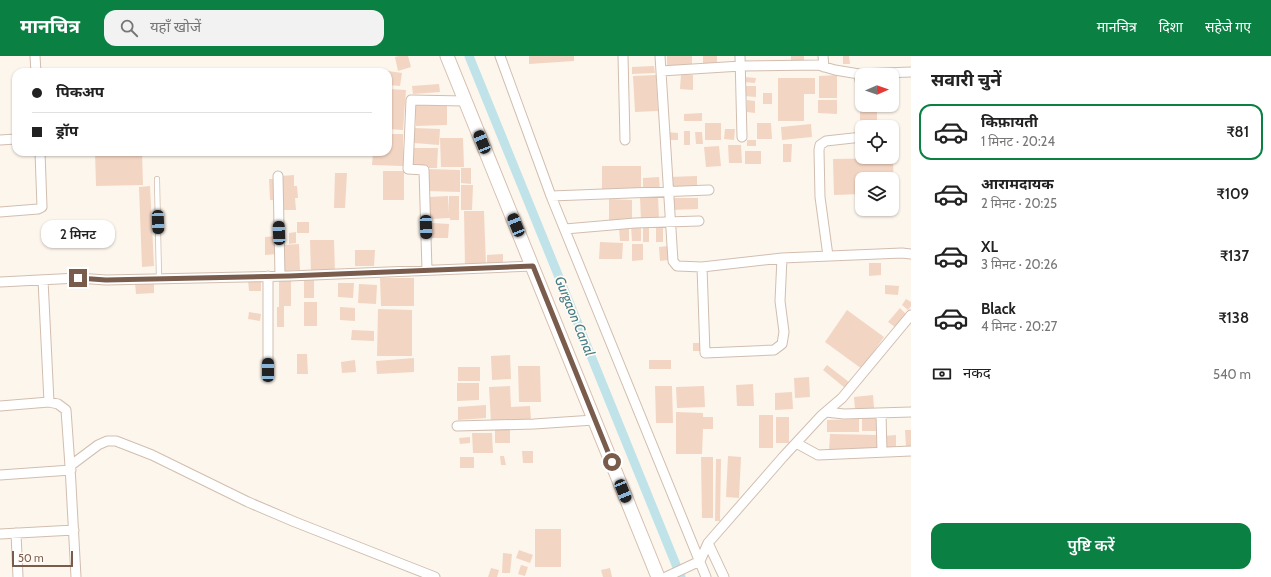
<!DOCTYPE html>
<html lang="hi">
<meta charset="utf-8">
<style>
:root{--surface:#fff;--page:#f2f2f2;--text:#222;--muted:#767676;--line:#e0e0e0;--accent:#0b8043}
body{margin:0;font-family:Cabin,"Noto Sans Devanagari",sans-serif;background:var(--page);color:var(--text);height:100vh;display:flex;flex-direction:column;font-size:15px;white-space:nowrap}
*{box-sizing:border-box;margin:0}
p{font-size:13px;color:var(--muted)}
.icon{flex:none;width:22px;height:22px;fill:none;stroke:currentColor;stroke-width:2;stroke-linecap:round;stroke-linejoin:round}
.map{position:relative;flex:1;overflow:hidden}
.drawer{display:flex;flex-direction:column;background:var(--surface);width:360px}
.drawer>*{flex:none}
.hud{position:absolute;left:12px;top:12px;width:380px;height:88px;border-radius:12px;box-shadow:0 1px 3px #0004;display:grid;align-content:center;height:88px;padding:0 20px;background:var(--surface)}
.needle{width:26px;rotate:88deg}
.tools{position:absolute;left:855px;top:12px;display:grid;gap:8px}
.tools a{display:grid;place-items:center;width:44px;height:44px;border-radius:8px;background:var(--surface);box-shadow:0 1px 3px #0004;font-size:20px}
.scale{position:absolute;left:12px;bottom:10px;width:61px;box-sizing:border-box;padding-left:4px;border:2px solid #7a5c4d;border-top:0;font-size:11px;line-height:14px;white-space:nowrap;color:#7a5c4d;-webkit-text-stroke:3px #fffaf3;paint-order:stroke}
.end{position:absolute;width:18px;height:18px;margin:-9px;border:5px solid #7a5c4d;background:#fff;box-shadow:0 0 0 2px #fff}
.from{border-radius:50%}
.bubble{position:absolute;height:28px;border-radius:12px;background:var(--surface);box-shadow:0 1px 3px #0004;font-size:13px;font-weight:600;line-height:28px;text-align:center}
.car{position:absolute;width:12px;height:24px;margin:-12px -6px;border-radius:5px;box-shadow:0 0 3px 1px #0007;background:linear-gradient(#222 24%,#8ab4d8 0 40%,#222 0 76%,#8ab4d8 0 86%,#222 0)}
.hud b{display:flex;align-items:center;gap:14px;height:38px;font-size:15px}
.hud b+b{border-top:1px solid var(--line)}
.hud i{width:10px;height:10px;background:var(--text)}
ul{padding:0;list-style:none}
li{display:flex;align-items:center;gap:12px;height:56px;margin:0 8px 6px;padding:0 12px;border:2px solid transparent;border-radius:12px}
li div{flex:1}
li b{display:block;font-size:15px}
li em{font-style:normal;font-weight:600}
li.on{border-color:var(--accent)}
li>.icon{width:36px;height:36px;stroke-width:1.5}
h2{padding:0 20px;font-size:18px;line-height:48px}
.pay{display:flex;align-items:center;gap:10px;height:44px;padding:0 20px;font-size:15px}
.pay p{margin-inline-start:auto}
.action{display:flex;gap:8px;margin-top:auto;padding:8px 20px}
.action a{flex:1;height:46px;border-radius:12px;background:var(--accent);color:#fff;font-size:16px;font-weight:600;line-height:46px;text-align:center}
header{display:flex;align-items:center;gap:24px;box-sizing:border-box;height:56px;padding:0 20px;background:var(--accent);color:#fff}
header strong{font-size:19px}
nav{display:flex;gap:22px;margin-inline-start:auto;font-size:14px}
.search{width:280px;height:36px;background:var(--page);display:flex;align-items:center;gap:10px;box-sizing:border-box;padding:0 14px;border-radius:12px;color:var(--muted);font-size:15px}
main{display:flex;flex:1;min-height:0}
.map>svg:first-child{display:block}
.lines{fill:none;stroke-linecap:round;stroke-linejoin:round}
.canal{stroke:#bfe3e8;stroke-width:9}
.building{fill:#f3d5c3}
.lane-casing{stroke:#d1beb0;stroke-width:6}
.street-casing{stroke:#d1beb0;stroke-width:11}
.secondary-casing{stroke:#d6c0b0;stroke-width:15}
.lane{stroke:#fff;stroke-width:4.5}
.street{stroke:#fff;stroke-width:9}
.secondary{stroke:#fff;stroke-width:13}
.route{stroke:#7a5c4d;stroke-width:5}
.labels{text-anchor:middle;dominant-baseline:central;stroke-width:3.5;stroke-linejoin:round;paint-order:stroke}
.water-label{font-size:14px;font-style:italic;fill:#437c86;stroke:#fffaf3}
</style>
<header>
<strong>मानचित्र</strong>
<div class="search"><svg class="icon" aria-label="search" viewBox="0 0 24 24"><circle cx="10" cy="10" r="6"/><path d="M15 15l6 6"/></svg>यहाँ खोजें</div>
<nav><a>मानचित्र</a><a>दिशा</a><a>सहेजे गए</a></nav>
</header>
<main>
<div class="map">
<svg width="911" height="521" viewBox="0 0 911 521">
<rect width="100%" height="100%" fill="#fdf6ec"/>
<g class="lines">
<!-- canal -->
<path class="canal" d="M469 0 681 521"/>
</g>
<!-- building -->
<path class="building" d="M399 0H408L411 11 398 15 395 1Z
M529 0H574V5L529 8Z
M667 0H692V9H667Z
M703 0H717V10H703Z
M791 0H804V5H791Z
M843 0H849L850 8H843Z
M654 10 655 17 632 18V11Z
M388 15 402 17 400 30 388 29Z
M681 18 693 19V34L680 33Z
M656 19 658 55 635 56 633 20Z
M837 19V42H819V20Z
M744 21 756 22 755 27 743 26Z
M778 22H815V38H804V65H778Z
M439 28 440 36 413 38 412 30Z
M743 30H756V41L743 40Z
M388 33 406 34 403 74 388 73Z
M763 37H772V48H763Z
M747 44 755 45V57L747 56Z
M818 44H837V58L818 57Z
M447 46V69L416 70 415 47Z
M860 52H877V69L860 70Z
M702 57V65H684V58Z
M705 67H721V84H705Z
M757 67H771L772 83H757Z
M811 68 812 81 782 84 781 71Z
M414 72 440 73 439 89 414 87Z
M725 73H735L734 84 724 83Z
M684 75H690V89H684Z
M667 76 678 77V84H667Z
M695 76H702L703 88H696Z
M388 78H403V110L372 109 373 96H388Z
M440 82H463L464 111H441Z
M747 84H756V90H747Z
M783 88H792L791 106H783Z
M728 89H741L742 107H729Z
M719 90 721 110 706 111 704 91Z
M413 92H438L437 112H412Z
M745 95H761V108H745Z
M95 96H142L143 129 96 130Z
M893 102 894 138H892V123H862V138L834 139 833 103Z
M602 110H641V133H602Z
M461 112H471V128L461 127Z
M426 113 460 114V136L426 135Z
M383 115H404V144H383Z
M335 117H347L345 152H334Z
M294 119V130H297L298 142H295L296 154H282L281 120Z
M697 120V131L669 132V121Z
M659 121 660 135H643V122Z
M269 123H275V144H270Z
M461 129H473L472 154H461Z
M150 130 154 210 142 211 139 131Z
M448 140 449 157V140H459V164H450V162L430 163 429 141Z
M658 140 659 163 641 164 640 141Z
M671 142H698V153L671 154Z
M609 143 632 144V167L609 166Z
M464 155H484L486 210 465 211Z
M297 166H309V177H297Z
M432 167 449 168 448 182H431Z
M631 170H641V185H632Z
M643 170H649V186H643Z
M656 170H663V186H656Z
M619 172H629V185H620Z
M296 176V187L289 188V177Z
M277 180V198L265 199V181Z
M310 184H334L335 217H311Z
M600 186 623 187 622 203H599Z
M299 188 300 214 285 215 284 189Z
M632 188H643V204L632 205Z
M668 190V204L660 205 659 191Z
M355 194H375L374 210H355Z
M503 198V208L487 209V199Z
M869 207H881V219L869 220Z
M304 221H314V242H304Z
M380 222H414V250H381Z
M261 223V235H249L248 224Z
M279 223H291V250H284V271H277V251H279Z
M154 225V237L136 238 135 227Z
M338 227H354L353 242 338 241Z
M359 228 377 229 376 248 358 247Z
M885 229 899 230 898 239 885 238Z
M906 243 911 246V250L908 254 902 249Z
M304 246H317V270H304Z
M340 251 355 252V265L340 264Z
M900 252 906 258 895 271 888 266Z
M378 253 412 254V300H377Z
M847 254 884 281 862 313 825 286Z
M249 256 261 258 260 265 248 263Z
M352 274 374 275V285L351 284Z
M693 287H700V295H693Z
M297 298H307L308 318H297Z
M510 299 511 323 492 324 491 300Z
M414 302V316L377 318 376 305Z
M355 304 356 316 342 317 341 306Z
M649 304H671V313H649Z
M827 309 849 326 845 332 823 314Z
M518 310H540L541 346H519Z
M458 311H480V325H458Z
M809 321 810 341 795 342 794 322Z
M457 327H479V344L457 345Z
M753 328 754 350H737L736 329Z
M510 330 511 351 530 350 531 364 491 366 489 331Z
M655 330H672L673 367H656Z
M704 330 705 351 677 352 676 331Z
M792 336 793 353 775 354V337Z
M873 339 874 352 855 354 854 341Z
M486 349V362L458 364V351Z
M676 356 703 357V361H713V373H703L702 398H676Z
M759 359H773V392H759Z
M776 361H789V387H776Z
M862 362H877V375H862Z
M859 363V376H827V364Z
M495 374H510V387H495Z
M905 374H911V392H906Z
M472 377H492L493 397H473Z
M830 378 878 379V396L829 395Z
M896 379V394L884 395V380Z
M470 381V387L460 388 459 382Z
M522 395H533V407H523Z
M500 400H504L506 409H501Z
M728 400 741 401 739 442 726 441Z
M460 401H474V412H460Z
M701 401H713V462H702Z
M716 403H721L720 465H715Z
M535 473H561V511H535Z
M519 494 533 499 530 507 516 502Z
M503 497 512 498 510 517H502Z
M521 509 528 511 525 520 518 518Z
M491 512 499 514 497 521H488Z
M610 512 612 521H603L601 514Z"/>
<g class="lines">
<defs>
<path id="lane" d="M157 123 159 223"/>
<path id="street" d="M35 0 36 16
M500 0 551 140 706 521
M623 0 625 84
M660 0 673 205 677 210 702 211 705 297 774 294 782 288 784 276 780 245 782 202
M740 0 742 81
M823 0 824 11
M661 15 741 10 818 9 835 14 859 18 911 16
M859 18 862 36
M0 84 16 83
M278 120 280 220
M551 140 709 134
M0 156 38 153 42 151 40 96
M565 173 635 167 699 165
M828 200 820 141 819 94 820 89 826 85 862 81
M702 211 782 202 902 197 911 198
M427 214 424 114 408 113 411 44 465 45
M43 224 49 346
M0 226 78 222 106 224 289 220 533 210
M268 314V220
M0 350 49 346 58 348 66 354 70 410 76 521
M826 356 844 358 911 356
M881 357 882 396
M457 370 534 368 594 364
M796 387 818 399 911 395
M70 410 98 389 107 385H116L152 399 248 446 295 466 435 521
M0 419 71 414
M16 477 18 521
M0 478 74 474
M708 487 724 521
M666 521 700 505 708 487 783 401 821 360 842 342 911 259"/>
<path id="secondary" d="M447 0 658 521"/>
</defs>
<!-- lane casing -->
<use href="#lane" class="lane-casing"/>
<!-- street casing -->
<use href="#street" class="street-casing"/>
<!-- secondary casing -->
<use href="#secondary" class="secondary-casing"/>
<!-- lane -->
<use href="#lane" class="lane"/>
<!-- street -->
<use href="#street" class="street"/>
<!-- secondary -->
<use href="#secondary" class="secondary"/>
</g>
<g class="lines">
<!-- route -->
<path class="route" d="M78 222 106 224 289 220 533 210 612 406"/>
</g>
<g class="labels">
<!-- water labels -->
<g class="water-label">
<text transform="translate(575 260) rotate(68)">Gurgaon Canal</text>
</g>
</g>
</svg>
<div class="tools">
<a><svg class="needle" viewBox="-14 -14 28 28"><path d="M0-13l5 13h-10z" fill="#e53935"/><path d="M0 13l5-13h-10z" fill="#767676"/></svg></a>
<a><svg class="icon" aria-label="locate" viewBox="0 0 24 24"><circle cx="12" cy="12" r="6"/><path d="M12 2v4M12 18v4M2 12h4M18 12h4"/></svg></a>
<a><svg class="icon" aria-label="layers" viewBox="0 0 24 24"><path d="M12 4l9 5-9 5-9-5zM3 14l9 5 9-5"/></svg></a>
</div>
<div class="scale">50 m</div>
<i class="end from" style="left:612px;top:406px"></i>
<i class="end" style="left:78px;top:222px"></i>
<div class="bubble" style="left:41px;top:164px;width:74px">2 मिनट</div>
<i class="car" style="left:482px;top:86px;rotate:338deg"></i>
<i class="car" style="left:158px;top:166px;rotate:178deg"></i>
<i class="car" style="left:516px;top:169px;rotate:338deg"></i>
<i class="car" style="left:426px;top:171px;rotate:178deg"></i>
<i class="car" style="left:279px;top:177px;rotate:358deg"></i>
<i class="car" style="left:268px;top:314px;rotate:0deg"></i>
<i class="car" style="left:623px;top:435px;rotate:158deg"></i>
<div class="hud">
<b><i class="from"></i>पिकअप</b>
<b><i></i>ड्रॉप</b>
</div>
</div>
<section class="drawer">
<h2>सवारी चुनें</h2>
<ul>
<li class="on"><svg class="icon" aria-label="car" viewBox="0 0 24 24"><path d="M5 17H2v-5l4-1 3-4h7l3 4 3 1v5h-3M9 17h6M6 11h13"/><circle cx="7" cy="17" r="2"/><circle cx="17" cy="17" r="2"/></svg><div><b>किफ़ायती</b><p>1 मिनट · 20:24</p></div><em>₹81</em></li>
<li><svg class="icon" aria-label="car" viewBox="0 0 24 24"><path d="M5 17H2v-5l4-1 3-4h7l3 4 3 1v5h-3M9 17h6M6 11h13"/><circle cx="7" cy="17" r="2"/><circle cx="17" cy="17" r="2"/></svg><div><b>आरामदायक</b><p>2 मिनट · 20:25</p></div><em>₹109</em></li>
<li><svg class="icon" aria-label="car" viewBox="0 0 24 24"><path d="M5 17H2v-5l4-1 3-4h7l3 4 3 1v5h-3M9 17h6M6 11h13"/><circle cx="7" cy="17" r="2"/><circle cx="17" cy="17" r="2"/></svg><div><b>XL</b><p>3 मिनट · 20:26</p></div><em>₹137</em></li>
<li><svg class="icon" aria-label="car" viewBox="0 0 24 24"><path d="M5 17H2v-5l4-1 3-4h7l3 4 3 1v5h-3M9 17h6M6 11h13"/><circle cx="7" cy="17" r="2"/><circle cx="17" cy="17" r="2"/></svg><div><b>Black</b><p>4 मिनट · 20:27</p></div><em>₹138</em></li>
</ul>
<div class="pay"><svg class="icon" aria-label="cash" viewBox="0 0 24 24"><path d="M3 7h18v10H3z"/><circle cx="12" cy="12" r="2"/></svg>नकद<p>540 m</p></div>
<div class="action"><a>पुष्टि करें</a></div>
</section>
</main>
